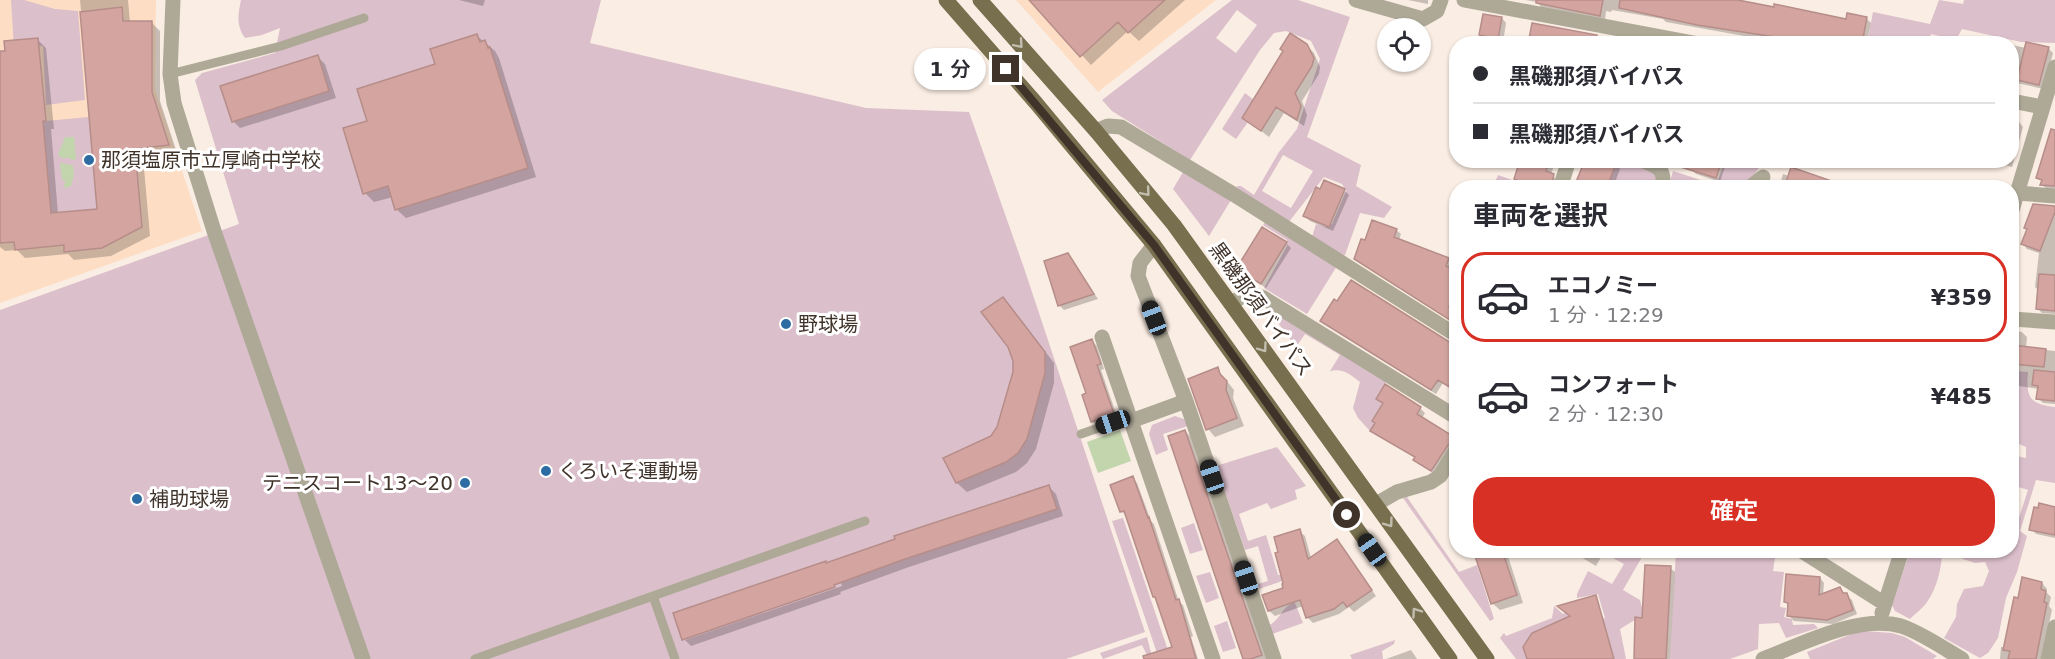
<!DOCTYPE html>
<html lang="ja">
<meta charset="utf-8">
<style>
:root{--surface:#fff;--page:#f2f2f3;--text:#2b2b33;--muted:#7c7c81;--line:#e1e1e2;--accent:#d93025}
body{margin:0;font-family:"DejaVu Sans","Noto Sans JP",sans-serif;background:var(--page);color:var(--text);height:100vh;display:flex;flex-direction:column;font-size:22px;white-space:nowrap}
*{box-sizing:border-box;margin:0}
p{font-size:20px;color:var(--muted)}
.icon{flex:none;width:33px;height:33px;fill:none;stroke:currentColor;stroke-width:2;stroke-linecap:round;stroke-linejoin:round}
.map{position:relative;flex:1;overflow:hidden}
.drawer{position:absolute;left:1449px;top:180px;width:570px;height:378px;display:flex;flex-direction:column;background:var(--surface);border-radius:24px;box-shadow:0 2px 4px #0004}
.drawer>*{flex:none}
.hud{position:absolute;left:1449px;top:36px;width:570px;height:132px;border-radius:24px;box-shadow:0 2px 4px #0004;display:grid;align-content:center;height:132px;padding:0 24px;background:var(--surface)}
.buttons{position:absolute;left:1377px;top:18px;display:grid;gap:12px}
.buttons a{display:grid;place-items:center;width:54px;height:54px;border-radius:50%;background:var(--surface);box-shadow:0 2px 4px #0004;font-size:30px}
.end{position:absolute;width:27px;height:27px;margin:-14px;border:8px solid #40332a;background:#fff;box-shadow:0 0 0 3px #fff}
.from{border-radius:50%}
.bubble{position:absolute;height:42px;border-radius:21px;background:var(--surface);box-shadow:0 2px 4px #0004;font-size:20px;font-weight:600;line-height:42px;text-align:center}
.car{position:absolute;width:18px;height:36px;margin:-18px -9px;border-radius:8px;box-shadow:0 0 4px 2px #0007;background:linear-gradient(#222 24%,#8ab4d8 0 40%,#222 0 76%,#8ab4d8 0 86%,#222 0)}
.hud b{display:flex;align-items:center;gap:21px;height:57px;font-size:22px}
.hud b+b{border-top:2px solid var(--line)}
.hud i{width:15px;height:15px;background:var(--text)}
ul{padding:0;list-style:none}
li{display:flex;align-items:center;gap:18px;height:90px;margin:0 12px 9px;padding:0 12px;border:3px solid transparent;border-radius:24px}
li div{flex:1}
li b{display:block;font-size:22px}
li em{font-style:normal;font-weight:600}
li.current{border-color:var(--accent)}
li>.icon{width:54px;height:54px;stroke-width:1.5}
h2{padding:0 24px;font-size:27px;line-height:72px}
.cta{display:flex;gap:12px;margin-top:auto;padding:12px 24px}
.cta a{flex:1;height:69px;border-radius:24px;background:var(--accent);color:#fff;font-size:24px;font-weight:600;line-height:69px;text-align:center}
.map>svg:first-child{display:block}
.built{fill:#fddec5}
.green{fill:#dbbfcb;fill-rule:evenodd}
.water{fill:#c2d5ad}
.shadow{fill:#0003;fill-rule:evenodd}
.building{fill:#d4a5a0;stroke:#b68d89;stroke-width:1.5}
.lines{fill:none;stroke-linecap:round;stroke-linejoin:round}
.lane{stroke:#aea997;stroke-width:9}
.street{stroke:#aea997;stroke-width:15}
.primary{stroke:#786f4e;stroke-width:15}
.oneway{stroke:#c2beaf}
.route{stroke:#40332a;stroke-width:8}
.poi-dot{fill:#2d6ca3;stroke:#fff;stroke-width:2}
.labels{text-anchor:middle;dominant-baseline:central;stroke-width:6;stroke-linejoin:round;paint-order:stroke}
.poi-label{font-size:20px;fill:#40332a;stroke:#fff;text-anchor:start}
.street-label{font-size:20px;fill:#40332a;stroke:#fff}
</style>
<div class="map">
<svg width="2055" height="659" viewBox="0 0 2055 659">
<rect width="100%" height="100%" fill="#faede3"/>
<!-- built -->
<path class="built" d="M0 0H156L155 89 202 231 0 303Z
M1016 0H1216L1098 92Z"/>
<!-- green -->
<path class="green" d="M11 0H24L55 9 78 11 85 100 46 105 43 46 14 48Z
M241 0H601L590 43 866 108 969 112 1024 268 1145 632 1066 659H0V310L239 224 195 80 202 73 275 53 280 28 262 35 245 38C236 25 238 15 241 0Z
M1232 0H1298L1350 17 1307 137 1361 165 1356 186 1392 207 1384 218 1360 213 1345 255 1342 256 1312 237 1316 224 1325 227 1332 224 1346 191 1342 184 1324 177 1288 223 1238 192 1237 186H1241L1254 195 1279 152 1297 129 1320 59 1311 41 1286 31 1274 33 1260 50 1190 160 1112 111 1102 100ZM1237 10 1257 25 1236 53 1216 38ZM1283 155 1313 171 1291 208 1262 191Z
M1939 0 1963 4 1964 0H2055V43L2021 42 1962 29 1956 40 1931 34 1929 43 1867 44 1873 12 1930 24Z
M1245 93 1254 100 1248 122 1236 139 1222 129Z
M89 117 97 209 32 214 49 187 45 141 24 123Z
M1617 161C1639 161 1657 162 1657 187L1607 188Z
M1725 161H1763L1752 179 1737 187 1668 188 1673 171 1716 185Z
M1183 172 1231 200 1209 236 1173 189Z
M1498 175 1532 187H1493Z
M1265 222 1337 266 1307 314 1264 288 1287 246V240L1263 225Z
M1267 308 1387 380 1376 398 1382 403 1372 420 1375 423 1370 431 1358 418 1353 408 1360 382C1350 374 1343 368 1330 371L1340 355 1305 334 1296 347Z
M2013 371 2028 372C2026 397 2029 404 2055 407V483L2036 480 2020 531 2027 536 2017 572 2006 598 1998 638 1988 653 1980 658 1944 638 1956 617 1957 604 1964 589 1983 586 1989 571 1985 562 1975 563 1963 559 1959 551 2012 550V535L2015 530 2028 490 2012 485V455L2026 458V447L2012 441Z
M1175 416 1184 419 1188 426 1163 434 1168 450 1156 455 1149 434 1152 425Z
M1277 447 1306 486 1295 490 1297 499 1271 509 1267 503 1239 514 1248 541 1266 535 1278 575 1308 572 1259 589 1258 584 1268 581 1258 546 1245 550 1216 466Z
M1407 497 1459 572 1477 565 1494 619 1490 621 1403 498Z
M1123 518 1171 659H1159L1112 521Z
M1194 523 1203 550 1190 554 1181 528Z
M1600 551H1611L1625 558 1629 551 1642 557 1623 590 1640 600 1642 608 1650 610 1651 616 1638 618 1620 629 1626 659H1613L1547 626 1532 633 1523 647 1527 659H1516L1500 638 1504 633 1506 636 1552 618 1554 606 1563 614 1569 610 1575 627 1605 618 1598 594 1577 598V594L1588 571 1612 584 1624 564Z
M1676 551H1776L1773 571 1784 572 1780 607 1786 608 1784 617 1792 619 1793 625 1814 624 1818 628 1786 638 1779 623 1759 624 1758 649 1730 659H1670Z
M1910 551H1942C1942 567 1937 588 1927 602 1923 608 1915 614 1910 619L1895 611 1892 605Z
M1210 572 1219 598 1206 603 1196 576Z
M1292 603H1295L1303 623 1272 634 1270 625C1281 618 1281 609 1292 603Z
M1227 621 1236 648 1223 652 1214 626Z
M1864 631 1892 633 1905 637 1937 656 1933 659H1810L1807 652 1852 634Z
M1147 637 1152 657H1148L1142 645 1103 659 1100 653Z
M1395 640 1394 644 1382 651 1383 659H1352L1350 655Z"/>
<!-- water -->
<path class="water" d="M65 137H74L76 159 72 160 67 157 64 159 58 155Z
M60 163 73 165 74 175 71 186 65 188 63 186 66 182 62 179Z
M1120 430 1131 461 1098 473 1087 442Z"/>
<!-- shadow -->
<path class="shadow" d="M80 0H128L130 22H151L160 31V101L177 153 143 157 150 236 111 256 74 260 68 254 25 258 17 250 5 251 0 247V53L7 52 37 39 46 48 54 129H51L58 214 99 210Z
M459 0H485L483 6Z
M1031 0H1185L1139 41 1128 31 1091 65Z
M1408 0H1428V4Z
M1525 0H1725L1847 20 1866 18 1871 23 1867 41 1869 44H1799L1761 37V39L1666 22 1663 19 1612 10 1611 12 1606 11 1605 20 1542 8 1537 2Z
M1502 18 1506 23 1503 42 1486 40 1481 35Z
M477 36 495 51 499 58 536 177 406 218 396 209 393 197 374 202 365 193 369 122 436 65Z
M1596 36 1600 41 1616 44H1530Z
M1932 36 1965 44H1930Z
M1981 39 2004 44H1980Z
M1306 45 1314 53 1320 67 1319 74 1302 101 1307 115 1304 126 1284 113 1269 137 1244 118Z
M2012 45 2026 48H2048L2053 53 2044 89 2012 82Z
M318 57 325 64 336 98 240 128 233 121Z
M2012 120 2019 122 2023 127 2012 167 1990 160H2012Z
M2055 140V190L2047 189 2042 185 2043 181 2040 178Z
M1522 160H1556L1551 174 1557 180 1554 188H1512Z
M1694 160H1727L1720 182 1696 174 1691 169Z
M1615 164 1620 169 1613 188H1576Z
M1783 174 1789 176 1817 188H1779Z
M1344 190 1349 195 1333 231 1310 221 1305 216 1321 191Z
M2034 206H2055V314L2042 313 2037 308 2039 291 2035 287 2039 253 2027 249 2023 244Z
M1396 230 1401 234 1399 240 1448 259 1453 264 1450 269 1456 272V324L1356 258 1366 242Z
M1286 243 1291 248 1266 288 1238 269Z
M1072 260 1098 299 1064 310 1059 305Z
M1002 298 1012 308 1054 363V383L1036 449 1027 463 1016 472 967 492 957 483 998 428 1014 373 1015 360Z
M1322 321 1456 345 1454 359 1456 360V391L1443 383 1436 394Z
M2012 331 2022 332 2027 337 2026 348 2055 351V404L2043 403 2038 398 2039 389 2012 385Z
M1092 341 1097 346 1104 369 1101 370 1118 419 1097 426 1092 421 1088 394Z
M1217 369 1234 390 1233 398 1244 426 1215 437 1208 429 1190 380Z
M1385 386 1420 408 1425 413 1422 418 1456 440V446L1436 474 1419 464 1415 459 1416 458 1377 435 1384 404 1378 399Z
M1185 431 1190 436 1267 659H1244Z
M1456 471V482L1452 478Z
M1132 478 1137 483 1151 521 1154 524 1179 602 1183 605 1193 636 1191 637 1198 659H1158L1174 647 1157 600 1154 597 1127 516 1121 511Z
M1049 487 1056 494 1063 516 909 567 840 592 841 594 691 646 684 639 675 614 825 562 827 564 897 540 896 537ZM841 583 842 586 685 640V637Z
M2040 505 2055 506V538L2036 534 2031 529Z
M1299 531 1305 536 1311 558 1337 541 1376 596 1354 612 1349 607 1339 614 1313 623 1307 617 1303 606 1275 616 1269 611 1264 596 1285 589Z
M1475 550H1506L1523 603 1500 610 1492 603Z
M1569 550H1605L1596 566Z
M1670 568 1675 572 1670 659H1643L1644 619Z
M1820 578 1824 583 1823 595 1839 589 1852 600 1857 614 1833 624 1794 621 1789 616 1790 606 1786 602Z
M2042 583 2047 589 2046 592 2051 597 2049 606 2052 610 2042 657 2044 659H2000L2001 647H2005L2019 600Z
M1411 650 1417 659H1386Z"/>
<!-- building -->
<path class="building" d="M1029 0H1165L1128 33 1118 22 1080 57Z
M1536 0H1603L1600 16 1536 3Z
M1620 0H1738L1774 7V4L1846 19 1847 13 1867 17 1862 44H1801L1802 41 1697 25 1619 8Z
M122 7 123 21H152V92L169 145 135 149 142 227 102 248 64 252V245L15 250 14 242 0 243V51H5L4 41 38 38 46 121H43L51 213 97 209 80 12Z
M1483 14 1502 17 1498 39 1479 35Z
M1532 23 1597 35 1595 44H1528Z
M1290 33 1307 44 1314 58 1312 66 1295 93 1301 106 1297 120 1276 107 1261 131 1242 118 1283 51 1280 49Z
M477 34 480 42 485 40 488 48 490 47 528 168 395 210 388 186 363 194 343 128 367 121 357 89 435 64 430 49Z
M2026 42 2049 47 2039 85 2017 80Z
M318 55 329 91 232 122 220 86Z
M2051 129 2055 130V186L2040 185 2042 180 2036 178Z
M1520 160H1550L1546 171 1554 174 1551 188H1537L1514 179Z
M1585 160H1617L1607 188H1570L1573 181 1576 182Z
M1672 160H1722L1716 178 1671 164Z
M1791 167 1843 185 1842 188H1784Z
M1324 180 1345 189 1329 227 1303 216 1316 187 1320 189Z
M2033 204 2055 206V212L2040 251 2021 244 2027 229 2024 228Z
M1372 220 1397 229 1394 237 1449 258 1446 266 1456 270V286L1449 307 1456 309V324L1354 259 1361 239 1365 240Z
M1262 227 1287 242 1261 284 1236 269Z
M1068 253 1094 294 1058 306 1044 261Z
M2039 274 2055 275V311L2036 309Z
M1351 280 1451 343 1456 345V391L1438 380 1431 390 1320 321 1334 299 1337 301Z
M1003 297 1045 352V373L1027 439 1018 453 1006 462 956 483 943 458 991 436 997 427 1013 372V361L1008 347 981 312Z
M1092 339 1101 364 1097 365 1114 414 1091 422 1082 395 1086 393 1070 347Z
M2012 345 2046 349 2044 367 2012 364Z
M1218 367 1220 374 1227 381 1226 390 1237 418 1206 430 1188 379Z
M2034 370 2055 372V401L2036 399 2038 386 2032 385Z
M1385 384 1421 407 1417 414 1456 438 1448 445 1431 471 1413 460 1415 457 1370 431 1375 423 1372 421 1383 403 1376 399Z
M1185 430 1262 655 1251 659H1243L1168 436Z
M1133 476 1148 518 1149 517 1176 600 1179 599 1196 659H1144L1143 656 1172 647 1155 597H1153L1124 511 1120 512 1110 485Z
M1049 485 1057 509 902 560 834 585 835 587 682 640 673 613 826 561V563L895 539 894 536Z
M2039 503 2055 507V535L2029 530 2034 507 2038 508Z
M1300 529 1308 559 1337 539 1372 590 1347 607 1343 602 1334 609 1306 618 1300 600 1268 611 1262 595 1283 588 1282 584 1283 583 1275 553 1278 552 1274 537Z
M1473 550H1502L1517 595 1491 604Z
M1645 565 1671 566 1666 659H1634L1635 617 1642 618Z
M1786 574 1820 577 1819 595 1840 587 1843 593H1847L1853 610 1827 620 1787 616 1788 603 1784 602Z
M2022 577 2042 582 2041 589 2046 591 2044 602 2047 603 2036 659H2008L2010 651 2003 650 2014 597 2018 598Z
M1596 595 1614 659H1527L1523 647 1532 633 1570 616 1557 606Z"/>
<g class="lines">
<!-- lane -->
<path class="lane" d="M170 74 281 46 364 18
M1081 434 1130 417
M653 596 675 659
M475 659 865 521"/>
<!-- street -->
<path class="street" d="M173 0 170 74 174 103 214 231 363 659
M1356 0 1423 19 1437 11 1441 0
M1464 0 1699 44
M2012 101 2042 107
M1096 131 1108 126 1121 127 1233 194 1456 335
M1642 160C1658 168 1666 168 1662 188
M1560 188 1569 160
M1749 188 1763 177
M2017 193 2055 196
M2012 210 2055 67
M1154 245 1140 263 1138 276 1186 401 1274 659
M1231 303 1247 294 1262 297 1456 417
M2012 319 2055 322
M1102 337 1213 659
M1131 421 1186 401
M1376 504 1397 492 1431 482 1440 476 1456 450
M1800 550 1885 604
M1882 613 1902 550
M1763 659C1802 644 1859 614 1901 626 1922 633 1943 648 1962 659
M2048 659 2055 627"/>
<!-- primary -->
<path class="primary" d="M946 0 1036 103 1154 245 1450 659
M980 0 1096 131 1174 225 1487 659"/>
</g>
<!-- one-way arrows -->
<defs><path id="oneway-chevron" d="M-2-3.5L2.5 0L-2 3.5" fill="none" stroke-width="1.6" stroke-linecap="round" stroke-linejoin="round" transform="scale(1.5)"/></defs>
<g class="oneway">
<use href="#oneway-chevron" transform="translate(1019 44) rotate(49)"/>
<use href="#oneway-chevron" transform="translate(1146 192) rotate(50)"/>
<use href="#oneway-chevron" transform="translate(1263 348) rotate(54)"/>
<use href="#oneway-chevron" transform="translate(1389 523) rotate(54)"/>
<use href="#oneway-chevron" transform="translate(1416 612) rotate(-125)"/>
</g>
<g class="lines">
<!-- route -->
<path class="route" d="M1006 69 1154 245 1347 515"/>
</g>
<!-- markers -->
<g class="poi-dot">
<circle cx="89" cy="160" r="6"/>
<circle cx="786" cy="324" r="6"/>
<circle cx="546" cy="471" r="6"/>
<circle cx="465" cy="483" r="6"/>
<circle cx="137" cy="499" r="6"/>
</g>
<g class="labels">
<!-- poi labels -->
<g class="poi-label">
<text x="101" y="160">那須塩原市立厚崎中学校</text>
<text x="798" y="324">野球場</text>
<text x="558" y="471">くろいそ運動場</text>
<text x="453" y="483" text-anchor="end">テニスコート13～20</text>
<text x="149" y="499">補助球場</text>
</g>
<!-- street labels -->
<g class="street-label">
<text transform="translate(1261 309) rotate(54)">黒磯那須バイパス</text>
</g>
</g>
</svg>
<div class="buttons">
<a><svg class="icon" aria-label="locate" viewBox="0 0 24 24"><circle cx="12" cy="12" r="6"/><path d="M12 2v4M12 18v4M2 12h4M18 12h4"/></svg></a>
</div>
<i class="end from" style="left:1347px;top:515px"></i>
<i class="end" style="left:1006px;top:69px"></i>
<div class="bubble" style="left:914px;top:48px;width:72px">1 分</div>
<i class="car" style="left:1154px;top:318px;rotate:339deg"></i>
<i class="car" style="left:1113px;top:422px;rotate:251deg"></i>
<i class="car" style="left:1212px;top:477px;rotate:341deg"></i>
<i class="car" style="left:1372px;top:550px;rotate:325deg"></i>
<i class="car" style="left:1246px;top:578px;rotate:342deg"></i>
<div class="hud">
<b><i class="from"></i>黒磯那須バイパス</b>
<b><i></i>黒磯那須バイパス</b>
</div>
<section class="drawer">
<h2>車両を選択</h2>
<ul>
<li class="current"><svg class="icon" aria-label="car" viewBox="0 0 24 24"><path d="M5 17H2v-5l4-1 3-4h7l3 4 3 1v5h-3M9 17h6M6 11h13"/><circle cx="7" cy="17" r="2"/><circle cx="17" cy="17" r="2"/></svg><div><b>エコノミー</b><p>1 分 · 12:29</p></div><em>¥359</em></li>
<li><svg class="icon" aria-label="car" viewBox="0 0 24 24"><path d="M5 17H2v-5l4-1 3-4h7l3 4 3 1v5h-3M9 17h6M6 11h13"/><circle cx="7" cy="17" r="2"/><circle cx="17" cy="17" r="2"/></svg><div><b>コンフォート</b><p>2 分 · 12:30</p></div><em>¥485</em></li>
</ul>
<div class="cta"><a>確定</a></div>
</section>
</div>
